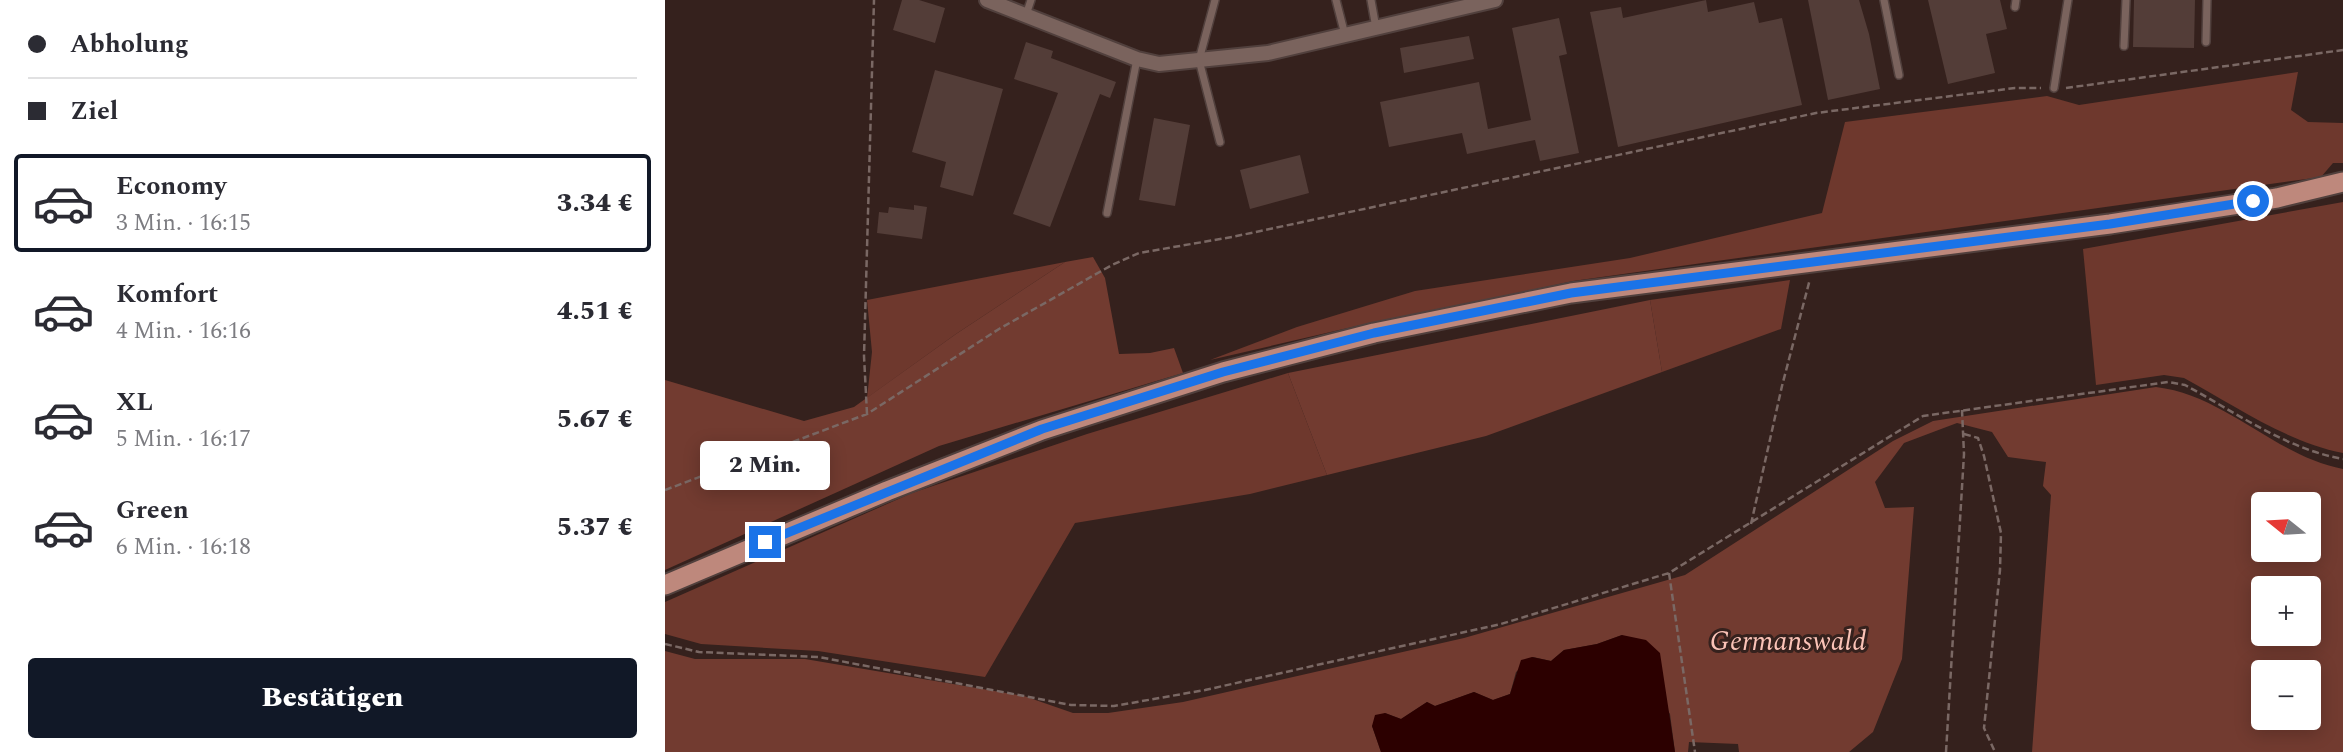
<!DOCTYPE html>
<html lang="de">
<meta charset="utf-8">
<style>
:root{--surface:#fff;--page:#f7f7f7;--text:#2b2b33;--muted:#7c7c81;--line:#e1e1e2;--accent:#111827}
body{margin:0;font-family:Spectral,serif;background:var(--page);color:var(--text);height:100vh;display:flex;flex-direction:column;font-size:26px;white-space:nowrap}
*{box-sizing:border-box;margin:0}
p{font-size:23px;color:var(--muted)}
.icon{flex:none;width:38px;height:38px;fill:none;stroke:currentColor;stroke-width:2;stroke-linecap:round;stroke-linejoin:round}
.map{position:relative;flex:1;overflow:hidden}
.drawer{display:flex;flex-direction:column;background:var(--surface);width:665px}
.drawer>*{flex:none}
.top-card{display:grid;align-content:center;height:154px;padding:0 28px;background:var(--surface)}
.needle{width:46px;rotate:288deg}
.fabs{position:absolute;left:1586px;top:492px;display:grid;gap:14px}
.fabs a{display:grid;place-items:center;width:70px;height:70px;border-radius:7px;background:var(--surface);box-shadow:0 4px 18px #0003;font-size:35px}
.end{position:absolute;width:32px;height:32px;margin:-16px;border:9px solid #1a73e8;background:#fff;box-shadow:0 0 0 4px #fff}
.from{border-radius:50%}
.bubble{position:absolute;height:49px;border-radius:7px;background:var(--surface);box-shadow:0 4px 18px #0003;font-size:23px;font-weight:800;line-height:49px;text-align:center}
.top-card b{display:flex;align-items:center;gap:24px;height:66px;font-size:26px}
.top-card b+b{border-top:2px solid var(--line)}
.top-card i{width:18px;height:18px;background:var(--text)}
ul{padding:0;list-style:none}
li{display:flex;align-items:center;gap:21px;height:98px;margin:0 14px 10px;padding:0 14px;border:4px solid transparent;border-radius:7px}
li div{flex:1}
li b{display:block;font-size:26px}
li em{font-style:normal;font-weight:800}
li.current{border-color:var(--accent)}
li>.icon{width:63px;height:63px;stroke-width:1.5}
.action{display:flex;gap:14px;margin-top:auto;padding:14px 28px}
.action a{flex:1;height:80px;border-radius:7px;background:var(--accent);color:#fff;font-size:28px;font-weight:800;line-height:80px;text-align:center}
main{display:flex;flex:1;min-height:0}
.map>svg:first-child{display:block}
.green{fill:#6e382d}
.forest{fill:#723b30;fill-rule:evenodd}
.water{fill:#2c0000}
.building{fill:#533d38}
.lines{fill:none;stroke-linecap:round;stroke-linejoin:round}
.service-casing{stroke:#51403d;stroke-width:10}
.minor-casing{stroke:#51403d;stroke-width:18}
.primary-casing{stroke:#51403d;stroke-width:23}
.path{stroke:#7a6864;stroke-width:2.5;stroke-dasharray:7 3.5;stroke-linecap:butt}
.service{stroke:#7a635d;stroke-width:7}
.minor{stroke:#7a635d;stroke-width:14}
.primary{stroke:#be887c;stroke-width:19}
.route{stroke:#1a73e8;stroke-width:9}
.labels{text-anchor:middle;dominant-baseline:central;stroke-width:6;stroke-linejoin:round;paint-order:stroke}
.park-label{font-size:28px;font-style:italic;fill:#fbc3b7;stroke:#35211d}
</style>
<main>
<section class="drawer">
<div class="top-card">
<b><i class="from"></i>Abholung</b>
<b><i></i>Ziel</b>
</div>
<ul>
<li class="current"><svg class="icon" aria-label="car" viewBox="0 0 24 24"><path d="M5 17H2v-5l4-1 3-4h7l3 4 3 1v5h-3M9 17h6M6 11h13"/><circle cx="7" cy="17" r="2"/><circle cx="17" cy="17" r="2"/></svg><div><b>Economy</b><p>3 Min. · 16:15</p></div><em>3.34 €</em></li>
<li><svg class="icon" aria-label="car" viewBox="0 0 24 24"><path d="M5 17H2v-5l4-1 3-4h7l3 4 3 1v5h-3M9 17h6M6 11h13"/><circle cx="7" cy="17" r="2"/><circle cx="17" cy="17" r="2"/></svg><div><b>Komfort</b><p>4 Min. · 16:16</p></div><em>4.51 €</em></li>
<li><svg class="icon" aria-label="car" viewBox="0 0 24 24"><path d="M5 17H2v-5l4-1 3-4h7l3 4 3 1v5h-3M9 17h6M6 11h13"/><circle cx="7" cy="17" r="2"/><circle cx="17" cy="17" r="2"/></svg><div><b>XL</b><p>5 Min. · 16:17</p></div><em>5.67 €</em></li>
<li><svg class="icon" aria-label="car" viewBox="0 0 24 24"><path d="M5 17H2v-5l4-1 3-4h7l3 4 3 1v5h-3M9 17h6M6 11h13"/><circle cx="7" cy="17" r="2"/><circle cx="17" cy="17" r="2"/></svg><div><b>Green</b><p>6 Min. · 16:18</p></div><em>5.37 €</em></li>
</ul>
<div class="action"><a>Bestätigen</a></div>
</section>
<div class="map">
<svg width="1678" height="752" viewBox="0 0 1678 752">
<rect width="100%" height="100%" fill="#35211d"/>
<!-- green -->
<path class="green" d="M1633 72 1626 110 1643 122 1678 123V163H1668L1656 177 908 281 777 310 709 322 545 360 632 327 750 291 965 258 1157 213 1180 122 1382 96 1414 105Z
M1678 202V453C1621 442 1569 405 1519 378L1499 375 1431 385 1418 249Z
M400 262 291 334 202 398 207 352 202 300Z
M1125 280 1116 329 997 372 985 300Z
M623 373 662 475 585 494 410 523 320 677 153 651 36 644 0 634V602L247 493 422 434Z"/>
<!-- forest -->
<path class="forest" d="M428 257 440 278 454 354 485 353 509 348 518 373 274 446 0 570V380L139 421 189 407 291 334 400 262Z
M985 300 997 372 821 436 662 475 623 373Z
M1491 387C1560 395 1610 456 1678 469V752H1367L1386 495 1378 486 1381 462 1343 457 1327 432 1292 423 1239 443 1210 482 1220 508 1249 507 1237 659 1208 732 1184 752H1074L1073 744 1024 742 1023 752H1010L1005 714 957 635 932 644 899 650 886 661 868 657 851 672 845 694 828 700 809 692 770 706 762 702 736 719 720 713 707 726 716 752H0V651L30 659H140L359 696 408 713H443L518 702 799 638 1020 575 1228 441 1268 421ZM1598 504H1643V550H1598ZM1598 588H1643V634H1598ZM1598 672H1643V718H1598Z"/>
<!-- water -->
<path class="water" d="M957 635 981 640 995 653 1010 752H716L707 726 710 715 720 713 736 719 762 702 770 706 809 692 828 700 845 694 856 660 867 657 886 661 899 650 932 644Z"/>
<!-- building -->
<path class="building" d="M237 0H254L280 8 270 43 228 30Z
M1041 0 1043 12 1089 2 1094 23 1117 18 1137 105 953 147 925 12 956 7 958 18Z
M1143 0H1194L1204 34 1215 89 1163 100Z
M1263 0H1335L1342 29 1321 34 1330 73 1283 84Z
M1469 0H1530L1529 48 1468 47Z
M894 18 902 54 894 56 914 153 875 161 870 140 802 154 797 133 724 147 715 102 814 82 823 129 866 120 847 28Z
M804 36 809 59 739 73 735 48Z
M361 42 388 51 386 58 451 82 445 98 435 94 385 227 348 214 393 93 349 79Z
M270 70 338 89 308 196 275 187 281 162 247 152Z
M489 118 525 125 510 206 474 200Z
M635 155 644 193 585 209 575 170Z
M249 205 262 207 257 239 212 233 214 212 223 213 224 207 249 210Z"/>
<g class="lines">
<defs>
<path id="service" d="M550 0 534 60 555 142
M671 0 680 35
M706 0 711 28
M1219 0 1234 75
M1350 7 1351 0
M361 15 366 0
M1541 42 1542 0
M1459 46 1461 0
M1389 88 1403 0
M442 213 472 59"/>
<path id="minor" d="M322 0 472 59 494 64 603 53 830 0"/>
<path id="primary" d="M0 585 222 491 377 430 558 372 709 333 906 293 1445 224 1612 198 1678 182"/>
</defs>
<!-- service casing -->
<use href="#service" class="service-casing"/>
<!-- minor casing -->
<use href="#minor" class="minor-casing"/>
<!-- primary casing -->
<use href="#primary" class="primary-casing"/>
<!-- path -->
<path class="path" d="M1401 88 1678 50
M202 414 199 356 209 0
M1299 434 1313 438 1319 456 1336 533 1335 570 1319 728 1330 752
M0 490 202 414 334 329 447 265 474 253 567 237 1151 113 1350 88H1376
M1086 524 1117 386 1145 279
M1004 573 1030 752
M0 644 34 652 154 657 406 705 449 706 540 690 836 624 1004 573 1258 416 1503 382 1520 385C1570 412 1621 449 1678 459
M1281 752 1299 454 1297 410"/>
<!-- service -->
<use href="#service" class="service"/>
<!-- minor -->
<use href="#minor" class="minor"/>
<!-- primary -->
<use href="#primary" class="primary"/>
</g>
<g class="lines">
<!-- route -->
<path class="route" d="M100 542 377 429 558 372 709 333 906 293 1445 224 1588 201"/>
</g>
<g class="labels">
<!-- park labels -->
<g class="park-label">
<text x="1123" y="641">Germanswald</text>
</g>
</g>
</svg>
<div class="fabs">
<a><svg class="needle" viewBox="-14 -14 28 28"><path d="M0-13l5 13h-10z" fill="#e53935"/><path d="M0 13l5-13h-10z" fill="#7c7c81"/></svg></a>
<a>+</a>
<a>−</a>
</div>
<i class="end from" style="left:1588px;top:201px"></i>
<i class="end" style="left:100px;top:542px"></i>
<div class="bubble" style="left:35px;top:441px;width:130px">2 Min.</div>
</div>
</main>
